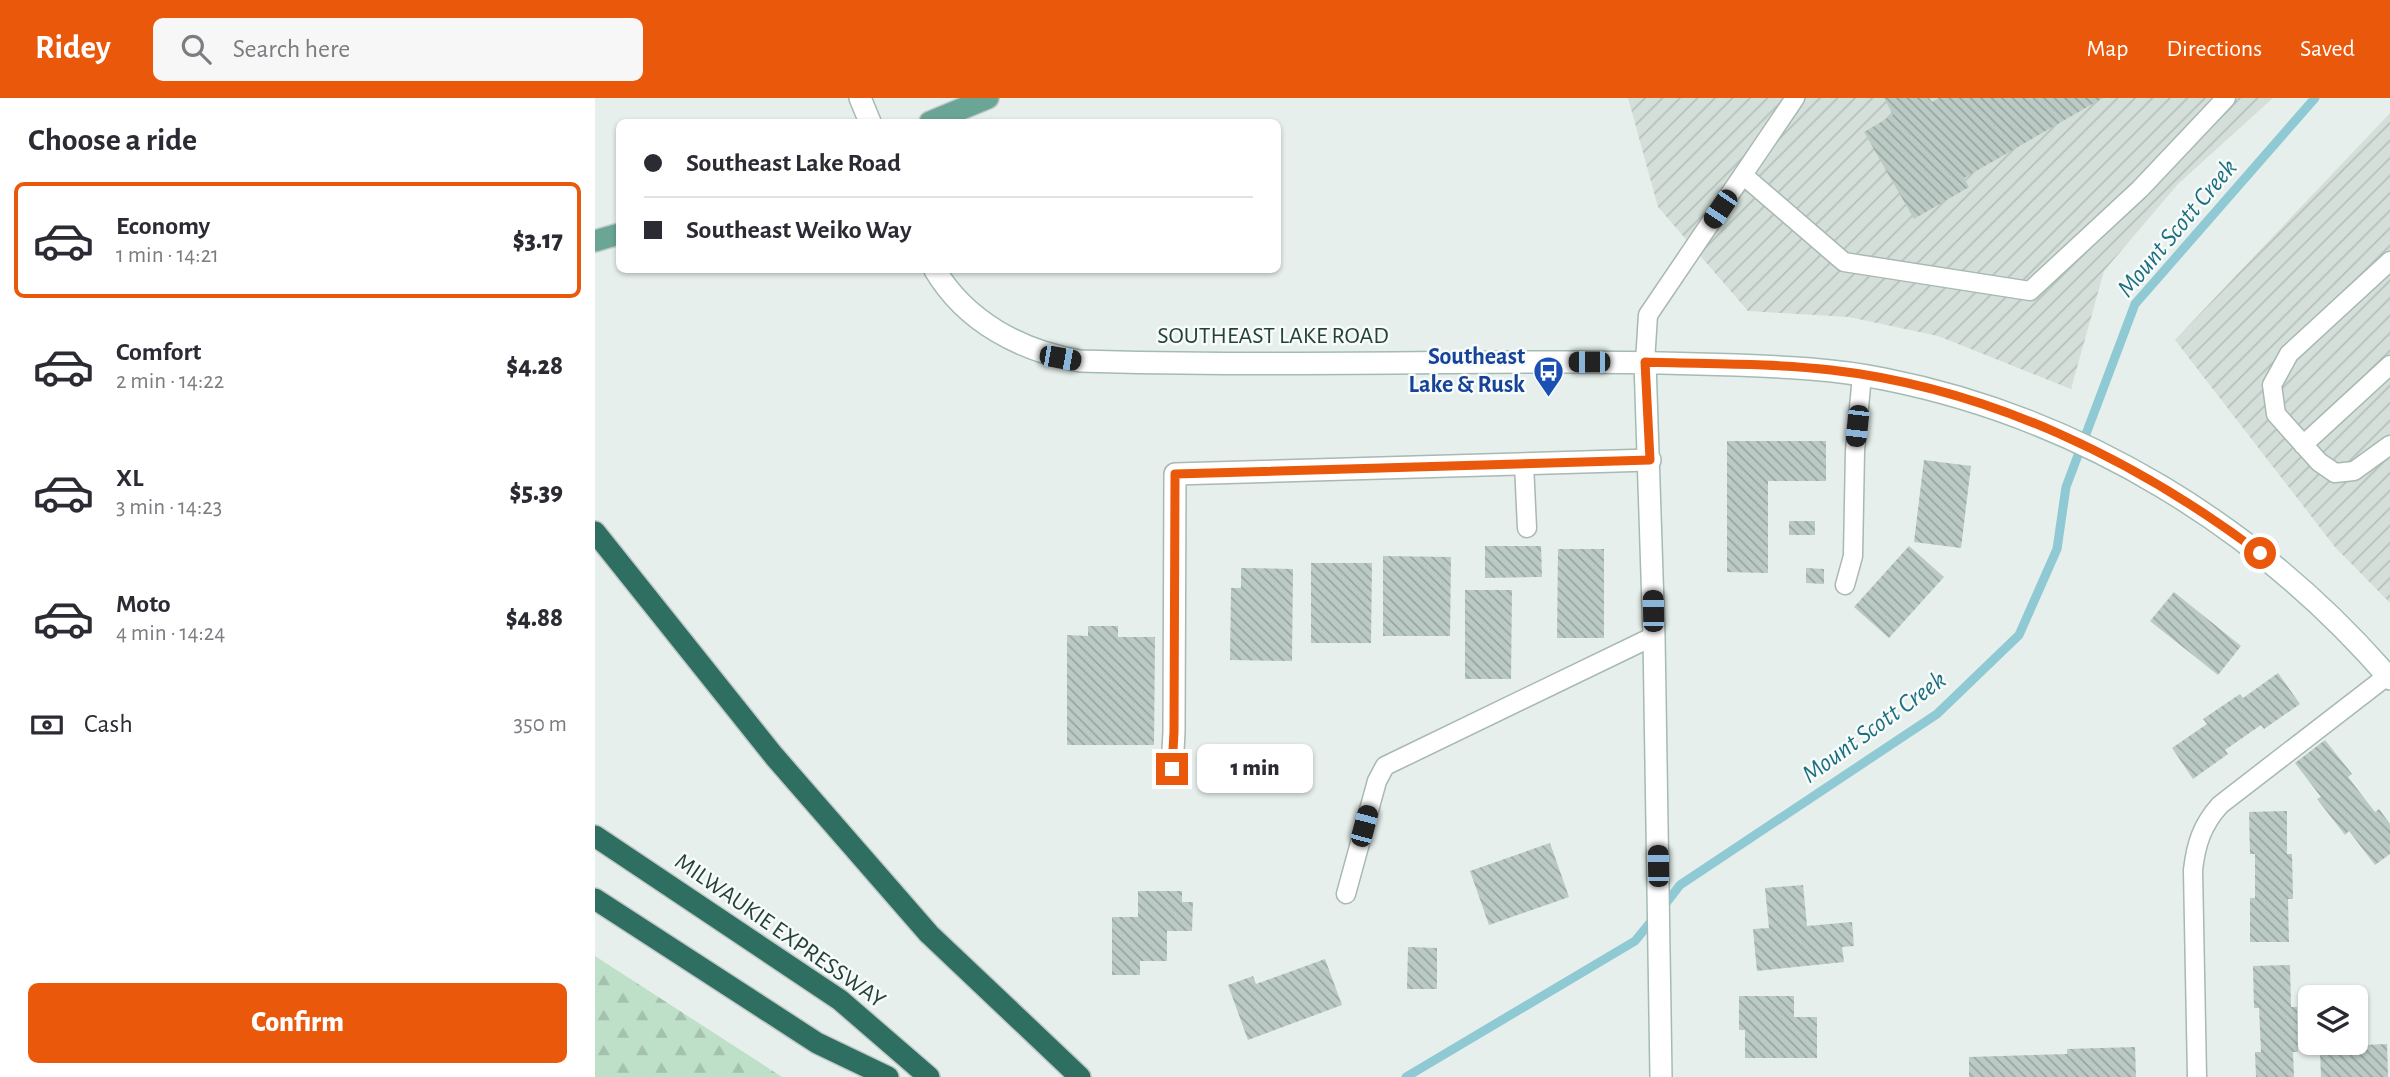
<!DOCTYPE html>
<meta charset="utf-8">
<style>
:root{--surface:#fff;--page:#f7f7f7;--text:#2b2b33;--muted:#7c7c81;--line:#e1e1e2;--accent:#ea580c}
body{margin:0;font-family:"Alegreya Sans",sans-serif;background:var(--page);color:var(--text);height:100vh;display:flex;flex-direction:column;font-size:26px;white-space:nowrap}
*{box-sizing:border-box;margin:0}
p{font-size:23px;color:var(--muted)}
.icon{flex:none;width:38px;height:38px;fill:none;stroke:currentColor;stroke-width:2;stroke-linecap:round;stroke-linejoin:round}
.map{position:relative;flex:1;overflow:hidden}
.drawer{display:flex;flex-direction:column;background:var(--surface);width:595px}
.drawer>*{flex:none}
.banner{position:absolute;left:21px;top:21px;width:665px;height:154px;border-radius:10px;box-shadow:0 2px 5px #0004;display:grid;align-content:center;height:154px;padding:0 28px;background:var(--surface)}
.tools{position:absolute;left:1703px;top:887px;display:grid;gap:14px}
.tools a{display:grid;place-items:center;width:70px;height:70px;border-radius:10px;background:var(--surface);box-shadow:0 2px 5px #0004;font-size:35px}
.end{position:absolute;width:32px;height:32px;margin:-16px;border:9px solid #ea580c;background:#fff;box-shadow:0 0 0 4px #fff}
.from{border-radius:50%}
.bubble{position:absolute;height:49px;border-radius:10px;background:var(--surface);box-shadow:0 2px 5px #0004;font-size:23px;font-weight:800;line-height:49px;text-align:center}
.car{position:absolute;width:21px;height:42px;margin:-21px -10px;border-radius:9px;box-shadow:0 0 5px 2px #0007;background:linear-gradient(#222 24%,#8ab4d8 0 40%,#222 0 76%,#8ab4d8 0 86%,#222 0)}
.banner b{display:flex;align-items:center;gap:24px;height:66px;font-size:26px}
.banner b+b{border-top:2px solid var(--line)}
.banner i{width:18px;height:18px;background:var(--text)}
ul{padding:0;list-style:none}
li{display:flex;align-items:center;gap:21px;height:116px;margin:0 14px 10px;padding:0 14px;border:4px solid transparent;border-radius:10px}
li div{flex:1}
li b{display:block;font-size:26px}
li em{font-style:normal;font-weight:800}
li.active{border-color:var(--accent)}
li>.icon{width:63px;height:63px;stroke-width:1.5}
h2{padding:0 28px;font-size:32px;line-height:84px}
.pay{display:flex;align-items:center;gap:18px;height:77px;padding:0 28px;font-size:26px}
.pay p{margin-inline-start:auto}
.action{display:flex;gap:14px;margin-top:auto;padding:14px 28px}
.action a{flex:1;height:80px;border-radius:10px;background:var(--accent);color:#fff;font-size:28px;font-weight:800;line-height:80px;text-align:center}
header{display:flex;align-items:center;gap:42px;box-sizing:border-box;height:98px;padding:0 35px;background:var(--accent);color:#fff}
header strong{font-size:33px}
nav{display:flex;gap:38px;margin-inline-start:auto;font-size:24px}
.search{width:490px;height:63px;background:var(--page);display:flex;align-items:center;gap:18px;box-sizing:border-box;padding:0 24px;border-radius:10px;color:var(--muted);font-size:26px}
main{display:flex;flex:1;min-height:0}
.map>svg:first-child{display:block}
.industrial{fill:url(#industrial-furrows)}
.forest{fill:url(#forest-firs)}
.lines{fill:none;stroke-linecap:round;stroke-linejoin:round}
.stream{stroke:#8ec9d4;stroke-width:9}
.building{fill:url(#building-back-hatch)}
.lane-casing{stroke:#a8b8b2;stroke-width:21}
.street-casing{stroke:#a8b8b2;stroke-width:24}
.secondary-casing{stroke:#a4bbb3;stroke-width:24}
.primary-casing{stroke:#c2cac8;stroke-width:24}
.highway-casing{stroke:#c2cac8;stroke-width:24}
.lane{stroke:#fff;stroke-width:18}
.street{stroke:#fff;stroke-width:21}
.secondary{stroke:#fff;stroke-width:21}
.primary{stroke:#6aa596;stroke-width:21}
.highway{stroke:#2f6f62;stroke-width:21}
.route{stroke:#ea580c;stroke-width:9}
.labels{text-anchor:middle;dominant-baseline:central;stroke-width:5;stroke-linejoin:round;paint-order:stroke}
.street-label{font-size:24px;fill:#24423a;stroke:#f7fbf9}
.transit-label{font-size:24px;font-weight:bold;fill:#164399;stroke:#f7fbf9;text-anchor:end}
.water-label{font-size:26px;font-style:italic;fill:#1c6f80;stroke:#f7fbf9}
</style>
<header>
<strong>Ridey</strong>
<div class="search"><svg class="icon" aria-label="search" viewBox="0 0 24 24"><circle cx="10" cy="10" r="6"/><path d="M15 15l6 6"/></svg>Search here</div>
<nav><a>Map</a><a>Directions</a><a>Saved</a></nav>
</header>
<main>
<section class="drawer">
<h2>Choose a ride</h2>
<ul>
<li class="active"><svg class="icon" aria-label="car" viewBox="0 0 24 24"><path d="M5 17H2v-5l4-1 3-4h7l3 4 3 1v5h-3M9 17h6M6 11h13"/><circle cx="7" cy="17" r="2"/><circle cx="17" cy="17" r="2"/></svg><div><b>Economy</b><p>1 min · 14:21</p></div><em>$3.17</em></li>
<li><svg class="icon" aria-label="car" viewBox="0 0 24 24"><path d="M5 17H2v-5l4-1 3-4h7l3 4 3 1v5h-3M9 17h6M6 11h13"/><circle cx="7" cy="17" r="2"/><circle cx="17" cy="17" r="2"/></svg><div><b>Comfort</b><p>2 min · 14:22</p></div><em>$4.28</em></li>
<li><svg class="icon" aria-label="car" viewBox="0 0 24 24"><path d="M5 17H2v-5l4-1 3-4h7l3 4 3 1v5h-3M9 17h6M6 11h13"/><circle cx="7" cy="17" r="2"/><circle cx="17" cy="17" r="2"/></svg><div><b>XL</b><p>3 min · 14:23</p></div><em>$5.39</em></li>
<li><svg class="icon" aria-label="car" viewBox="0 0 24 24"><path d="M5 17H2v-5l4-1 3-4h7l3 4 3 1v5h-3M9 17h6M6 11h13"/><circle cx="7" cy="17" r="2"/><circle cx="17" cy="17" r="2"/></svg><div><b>Moto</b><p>4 min · 14:24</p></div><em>$4.88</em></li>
</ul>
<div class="pay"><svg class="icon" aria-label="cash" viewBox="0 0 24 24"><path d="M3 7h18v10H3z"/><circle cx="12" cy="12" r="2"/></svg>Cash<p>350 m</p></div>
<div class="action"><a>Confirm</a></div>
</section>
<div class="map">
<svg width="1795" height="979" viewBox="0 0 1795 979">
<defs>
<pattern id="industrial-furrows" width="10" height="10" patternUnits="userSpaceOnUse" patternTransform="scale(1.75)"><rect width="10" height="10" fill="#d4dfda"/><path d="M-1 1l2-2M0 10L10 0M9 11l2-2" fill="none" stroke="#b6c1bc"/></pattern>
<pattern id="forest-firs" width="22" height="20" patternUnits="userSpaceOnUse" patternTransform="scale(1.75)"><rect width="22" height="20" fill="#bfe0c8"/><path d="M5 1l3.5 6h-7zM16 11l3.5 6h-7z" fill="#a4c1ad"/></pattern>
<pattern id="building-back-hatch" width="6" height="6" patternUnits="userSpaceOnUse" patternTransform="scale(1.75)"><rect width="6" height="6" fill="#bbcac4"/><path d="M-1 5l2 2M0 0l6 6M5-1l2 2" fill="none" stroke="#98a6a0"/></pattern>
</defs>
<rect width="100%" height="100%" fill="#e6efeb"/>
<!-- industrial -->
<path class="industrial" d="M1033 0H1678L1583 86 1509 173 1476 291 1343 238 1254 219 1153 213 1063 109Z
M1795 15V505L1740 449 1580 242Z"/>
<!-- forest -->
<path class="forest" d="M0 858 187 979H0Z"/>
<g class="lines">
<!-- stream -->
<path class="stream" d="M1068 809 1085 787 1342 616 1424 537 1462 451 1471 389 1540 206 1720 0
M811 979 1040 843 1059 820"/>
</g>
<!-- building -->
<path class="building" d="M1289 0H1334L1337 4 1344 0H1508L1369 80 1374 89 1319 121 1269 34 1298 17Z
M1132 343H1231V383H1173V475L1132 474Z
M1329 362 1376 368 1366 450 1319 444Z
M1194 423H1220V437H1194Z
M890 448H946L947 479 890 480Z
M1314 448 1349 479 1294 540 1259 509Z
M963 451H1009V540H962Z
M788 458 856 459 855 538H788Z
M716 465H777L776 545H716Z
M646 470 698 471 697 563 635 562 636 490H646Z
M1211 470 1229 471V486L1211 485Z
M870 492H917L916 581H870Z
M1579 494 1646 548 1623 577 1555 523Z
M493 528H523V539H560L559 647H472V537L493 538Z
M1683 575 1705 606 1669 631 1666 627 1630 652 1633 656 1598 681 1577 650 1612 626 1608 621 1645 596 1648 600Z
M1730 642 1757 676 1753 679 1780 714 1784 711 1795 726V756L1780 767 1754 733 1750 737 1722 701 1726 699 1700 665Z
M1692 713V756H1697L1698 801H1693L1694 844H1655V800H1660V756H1655L1654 714Z
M955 745 974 799 894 827 875 773Z
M1208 787 1212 828 1257 824 1259 848 1247 849 1249 864 1162 873 1158 831 1174 830 1170 790Z
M543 793H587V804H598L597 833H572V863H545V877H517V819H543Z
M813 849 842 850V891H812Z
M730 861 747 907 653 942 633 887 658 878 661 886Z
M1695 867 1696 909H1702L1703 954H1698L1699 979H1661L1660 954H1666L1664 910H1659L1658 868Z
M1144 898H1199V919H1222V960H1150V932H1144Z
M1792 946 1793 979H1726L1725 953 1769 952V947Z
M1540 949 1541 979H1374V959L1472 956V951Z"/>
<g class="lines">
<defs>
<path id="lane" d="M1148 77 1249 164 1435 193 1545 91 1631 0
M1795 163 1694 256 1677 287 1681 316 1724 364 1740 375 1759 373 1795 347
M1050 264 1053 217 1200 0
M1708 347 1795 267
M929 366 932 430
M1250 487 1258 458 1260 353 1267 277
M751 796 782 683 790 668 1059 538
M1602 979 1598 772C1601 746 1607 727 1625 707L1792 578"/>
<path id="street" d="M577 671 579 634 580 376 1055 362"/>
<path id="secondary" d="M265 0 275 24
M340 172C371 224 426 253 485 263 647 268 810 264 972 264 1028 264 1085 265 1141 267 1191 269 1240 271 1289 281 1486 320 1664 429 1795 581
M1050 264 1059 538 1066 979"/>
<path id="primary" d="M335 24 393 0
M0 143 24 136"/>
<path id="highway" d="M0 434 179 658 334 836 485 979
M0 738 245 902 334 979
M0 801 222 945 293 979"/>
</defs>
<!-- lane casing -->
<use href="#lane" class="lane-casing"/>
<!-- street casing -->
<use href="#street" class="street-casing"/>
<!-- secondary casing -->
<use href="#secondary" class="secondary-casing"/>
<!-- primary casing -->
<use href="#primary" class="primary-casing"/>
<!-- highway casing -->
<use href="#highway" class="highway-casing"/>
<!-- lane -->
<use href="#lane" class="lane"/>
<!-- street -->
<use href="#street" class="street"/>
<!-- secondary -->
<use href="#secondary" class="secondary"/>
<!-- primary -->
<use href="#primary" class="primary"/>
<!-- highway -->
<use href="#highway" class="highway"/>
</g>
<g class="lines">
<!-- route -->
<path class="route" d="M577 671 579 634 580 376 1055 362 1050 264C1112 266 1175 265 1236 272 1393 290 1540 361 1665 455"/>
</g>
<!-- icons -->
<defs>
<symbol id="bus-pin" viewBox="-11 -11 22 30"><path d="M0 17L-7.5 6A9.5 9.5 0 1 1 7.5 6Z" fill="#1a4fb4" stroke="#f7fbf9"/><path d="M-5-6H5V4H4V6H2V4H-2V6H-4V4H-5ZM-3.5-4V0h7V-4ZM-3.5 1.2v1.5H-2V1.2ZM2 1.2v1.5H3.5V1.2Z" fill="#fff"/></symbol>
</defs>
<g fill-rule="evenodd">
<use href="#bus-pin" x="936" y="256" width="35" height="47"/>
</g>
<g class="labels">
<!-- street labels -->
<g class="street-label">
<text x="678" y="238">SOUTHEAST LAKE ROAD</text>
<text transform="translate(185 833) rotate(35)">MILWAUKIE EXPRESSWAY</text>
</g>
<!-- transit labels -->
<g class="transit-label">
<text x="930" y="259">Southeast<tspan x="930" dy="28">Lake &amp; Rusk</tspan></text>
</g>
<!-- water labels -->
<g class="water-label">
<text transform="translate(1582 130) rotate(-50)">Mount Scott Creek</text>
<text transform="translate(1279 629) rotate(-36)">Mount Scott Creek</text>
</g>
</g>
</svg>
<div class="tools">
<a><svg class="icon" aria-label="layers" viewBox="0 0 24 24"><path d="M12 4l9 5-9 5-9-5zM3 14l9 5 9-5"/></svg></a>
</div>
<i class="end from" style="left:1665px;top:455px"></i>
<i class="end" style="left:577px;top:671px"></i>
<div class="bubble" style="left:602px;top:646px;width:116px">1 min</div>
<i class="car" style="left:1125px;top:111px;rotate:214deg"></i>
<i class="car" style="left:465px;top:260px;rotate:100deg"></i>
<i class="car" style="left:994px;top:264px;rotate:270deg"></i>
<i class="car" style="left:1262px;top:328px;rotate:186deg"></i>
<i class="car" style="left:1058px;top:513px;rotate:359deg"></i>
<i class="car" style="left:769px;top:728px;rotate:15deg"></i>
<i class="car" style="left:1063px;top:768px;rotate:359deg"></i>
<div class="banner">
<b><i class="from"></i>Southeast Lake Road</b>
<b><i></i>Southeast Weiko Way</b>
</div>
</div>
</main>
